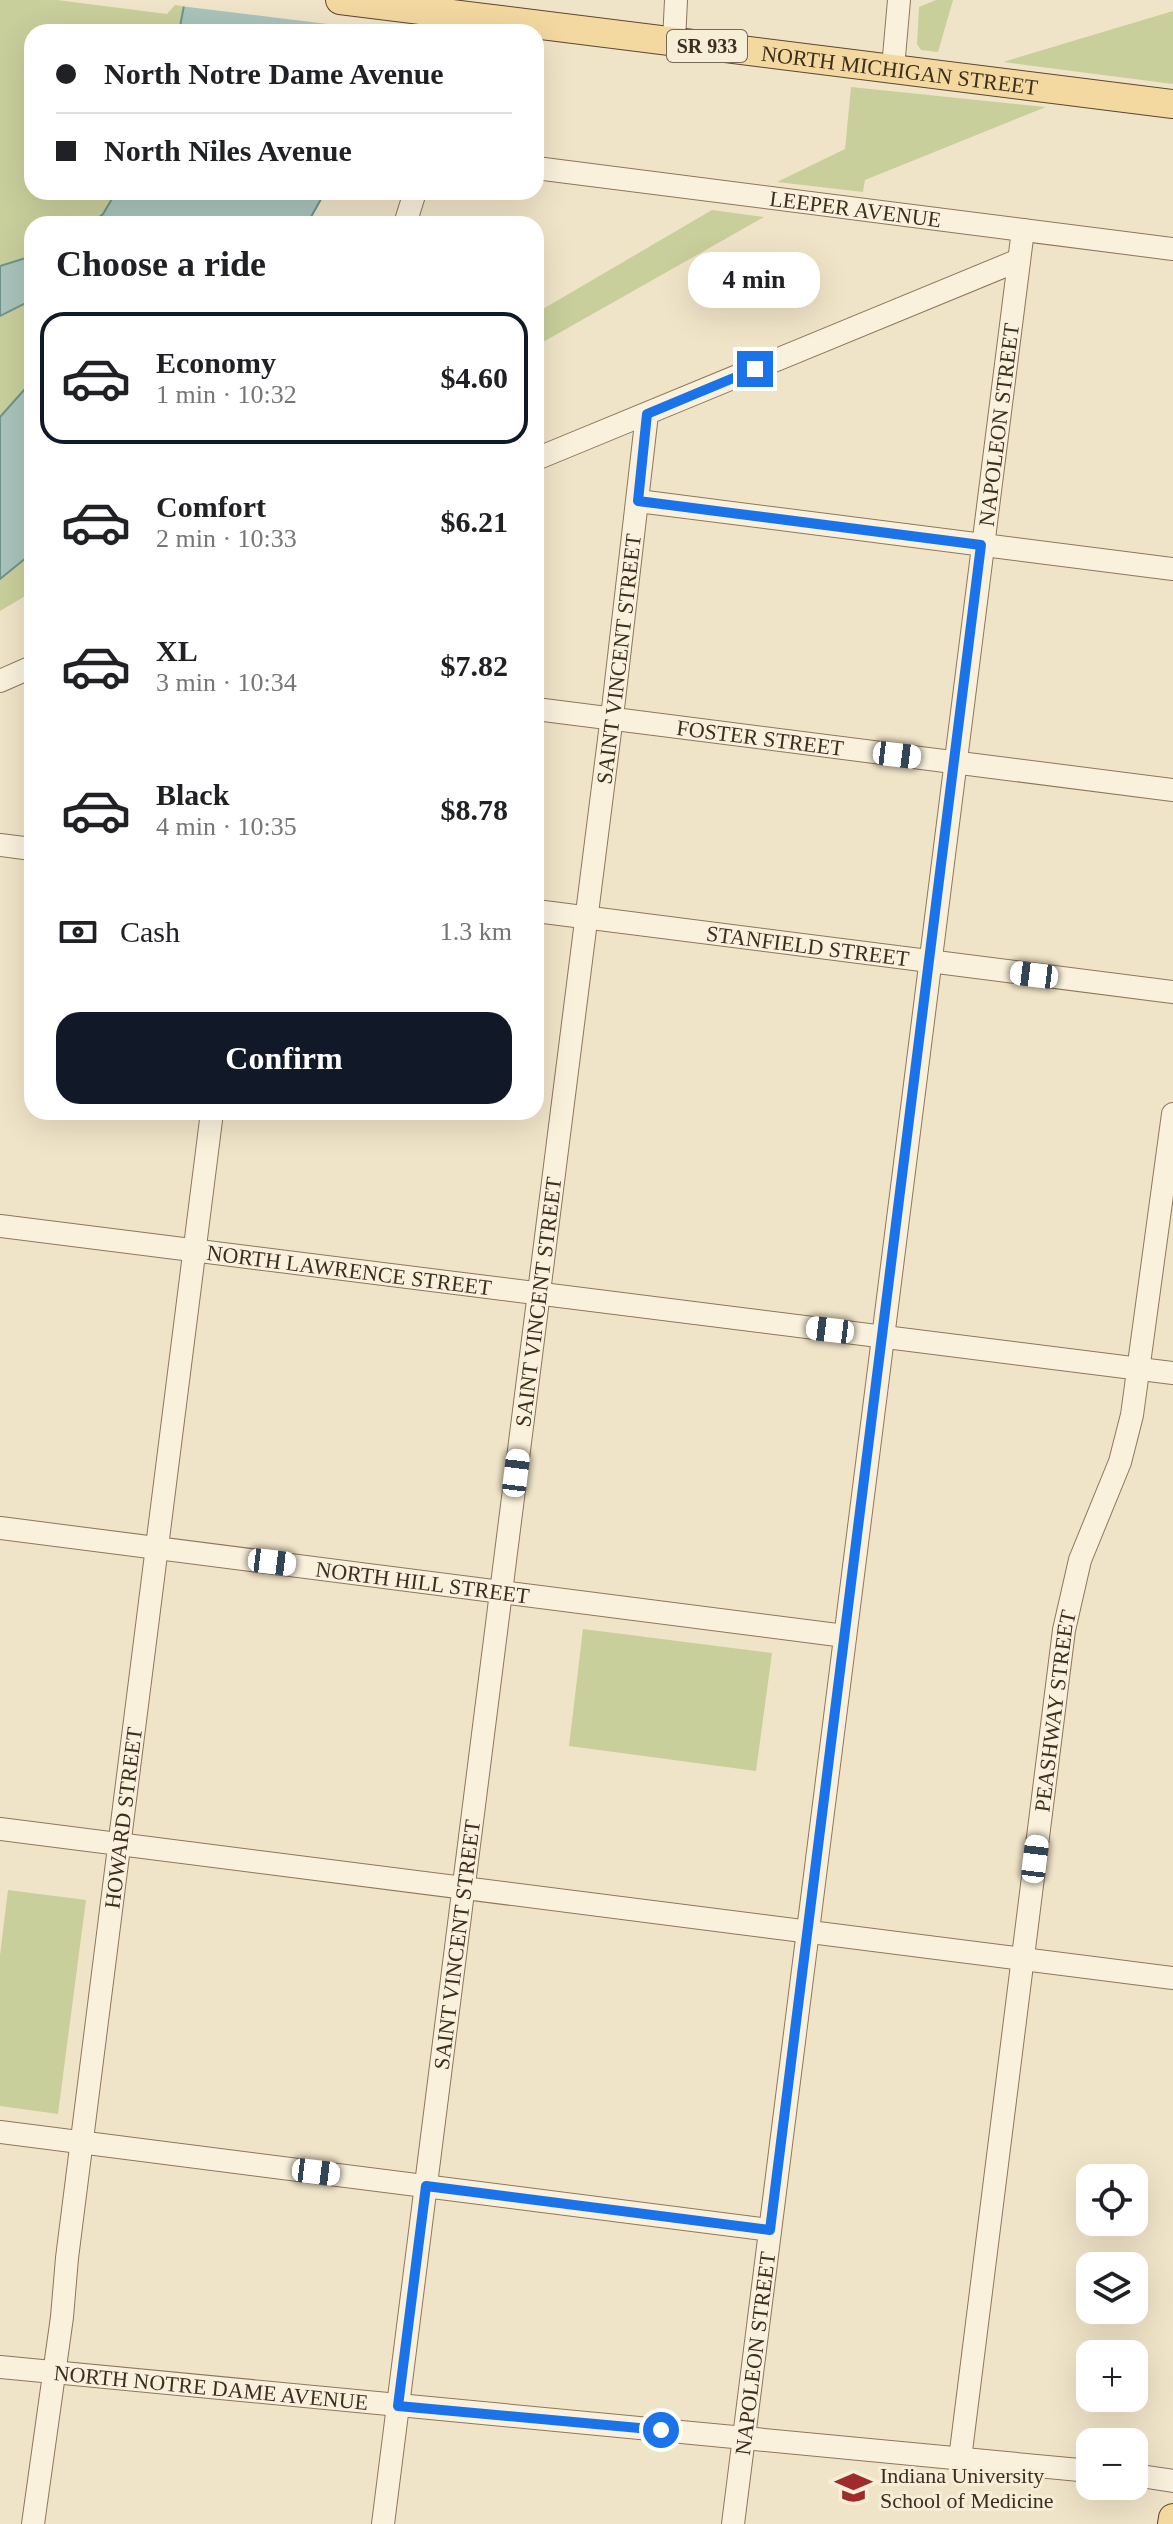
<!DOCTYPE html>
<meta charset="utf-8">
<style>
:root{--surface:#fff;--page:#f2f2f2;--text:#202124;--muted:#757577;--line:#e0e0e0;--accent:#111827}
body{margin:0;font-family:Georgia,serif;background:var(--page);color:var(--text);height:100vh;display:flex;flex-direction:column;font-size:30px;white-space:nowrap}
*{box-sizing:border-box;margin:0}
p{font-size:26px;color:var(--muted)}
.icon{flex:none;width:44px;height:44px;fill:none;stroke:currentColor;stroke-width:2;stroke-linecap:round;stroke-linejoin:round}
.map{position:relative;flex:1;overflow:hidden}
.details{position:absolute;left:24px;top:216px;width:520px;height:904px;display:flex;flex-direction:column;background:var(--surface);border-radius:24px;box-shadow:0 8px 32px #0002}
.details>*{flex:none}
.top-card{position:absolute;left:24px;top:24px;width:520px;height:176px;border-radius:24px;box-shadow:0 8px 32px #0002;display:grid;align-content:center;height:176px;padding:0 32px;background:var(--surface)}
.tools{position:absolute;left:1076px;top:2164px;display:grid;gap:16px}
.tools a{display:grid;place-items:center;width:72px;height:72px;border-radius:16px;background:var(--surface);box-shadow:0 8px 32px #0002;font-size:40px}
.end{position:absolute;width:36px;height:36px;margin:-18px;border:10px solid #1a73e8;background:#fff;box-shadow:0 0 0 4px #fff}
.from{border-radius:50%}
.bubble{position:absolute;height:56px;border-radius:24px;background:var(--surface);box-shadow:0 8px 32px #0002;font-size:26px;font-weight:600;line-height:56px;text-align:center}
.car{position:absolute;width:24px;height:48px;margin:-24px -12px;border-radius:10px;box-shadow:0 0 6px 2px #0007;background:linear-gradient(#fff 24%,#345 0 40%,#fff 0 76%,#345 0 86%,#fff 0)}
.top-card b{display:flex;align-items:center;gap:28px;height:76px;font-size:30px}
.top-card b+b{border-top:2px solid var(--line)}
.top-card i{width:20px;height:20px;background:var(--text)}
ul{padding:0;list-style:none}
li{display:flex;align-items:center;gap:24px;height:132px;margin:0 16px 12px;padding:0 16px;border:4px solid transparent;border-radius:24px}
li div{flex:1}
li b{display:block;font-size:30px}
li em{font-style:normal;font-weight:600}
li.selected{border-color:var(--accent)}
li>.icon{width:72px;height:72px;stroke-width:1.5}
h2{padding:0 32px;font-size:36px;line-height:96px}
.pay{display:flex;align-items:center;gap:20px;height:88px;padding:0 32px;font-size:30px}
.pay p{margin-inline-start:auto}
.action{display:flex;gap:16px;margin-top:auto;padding:16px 32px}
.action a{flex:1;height:92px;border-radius:24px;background:var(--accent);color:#fff;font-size:32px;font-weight:600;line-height:92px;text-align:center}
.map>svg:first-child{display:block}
.green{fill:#c9cf9b}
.water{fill:#a9c4bc;stroke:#6f938a;stroke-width:2}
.pier{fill:#f0e4c8}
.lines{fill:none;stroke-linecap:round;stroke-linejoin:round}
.minor-casing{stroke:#8d765c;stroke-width:24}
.major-casing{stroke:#5b4430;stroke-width:30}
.minor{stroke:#faf1dc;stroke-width:22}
.major{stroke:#f3d9a0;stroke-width:28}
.route{stroke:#1a73e8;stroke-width:10}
.labels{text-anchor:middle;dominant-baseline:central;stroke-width:6;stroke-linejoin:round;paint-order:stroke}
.shield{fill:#f7eed8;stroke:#756857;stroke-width:2}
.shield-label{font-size:20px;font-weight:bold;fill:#3d2e20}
.street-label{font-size:22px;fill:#3d2e20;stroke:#f7eed8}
.poi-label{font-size:22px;fill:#3d2e20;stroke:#f7eed8;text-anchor:start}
</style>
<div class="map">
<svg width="1173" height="2524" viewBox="0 0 1173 2524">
<rect width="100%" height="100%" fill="#f0e4c8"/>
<!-- green -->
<path class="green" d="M0 0H57L167 14 175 5 184 6 179 32H32V192H116L103 214 91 224H32V381L0 417Z
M936 0H953L938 52 921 50 917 44 919 7Z
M1173 11V84L1003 62Z
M851 87 1046 107 865 180 863 192 777 182 845 149Z
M712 210 764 217 536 346V313Z
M32 553V592L0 611V579Z
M583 1629 772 1653 756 1771 569 1746Z
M8 1890 86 1900 58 2114 0 2106V1955Z"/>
<!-- water -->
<path class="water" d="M185 0H394L389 32H179Z
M116 192H325L307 224H91L103 214Z
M32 256V300L0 316V266Z
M32 381V553L0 579V417Z"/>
<!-- pier -->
<path class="pier" d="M181 0H398L393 32 180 6Z"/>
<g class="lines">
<defs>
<g id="minor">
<path d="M674 41 676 0"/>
<path d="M893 68 899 0"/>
<path id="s1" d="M536 168 1173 249"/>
<path d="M405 224 415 192"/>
<path d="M536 459 1019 260"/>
<path d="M638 501 1173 569"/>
<path d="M0 681 32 667"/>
<path id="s2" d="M536 709 1173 790"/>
<path d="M0 845 32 849"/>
<path id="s3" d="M536 911 1173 992"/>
<path id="s4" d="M0 1226 1173 1373"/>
<path id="s5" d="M0 1528 845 1636"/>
<path d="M0 1829 1173 1978"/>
<path d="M0 2132 770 2230"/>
<path id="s6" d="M0 2367 1090 2471"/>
<path id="s7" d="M960 2459 1064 1630 1080 1560 1120 1462 1132 1415 1173 1114"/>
<path d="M1134 2475 1173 2481"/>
<path id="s8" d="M33 2524 62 2317 67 2258 212 1112"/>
<path id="s9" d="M383 2524 614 700 647 414"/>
<path id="s10" d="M733 2524 1023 230"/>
</g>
<g id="major">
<path id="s11" d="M340 0 1173 104"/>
<path d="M1172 2524 1173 2518"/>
</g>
</defs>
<!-- minor casing -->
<use href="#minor" class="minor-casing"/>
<!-- major casing -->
<use href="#major" class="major-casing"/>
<!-- minor -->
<use href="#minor" class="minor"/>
<!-- major -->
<use href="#major" class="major"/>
</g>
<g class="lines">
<!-- route -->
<path class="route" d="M661 2430 398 2406 426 2186 770 2230 981 545 638 501 647 414 755 369"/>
</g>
<!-- icons -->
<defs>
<symbol id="university-bare" viewBox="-9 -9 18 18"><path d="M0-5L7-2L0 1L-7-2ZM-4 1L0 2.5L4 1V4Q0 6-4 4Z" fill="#9e2a2b" stroke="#f7eed8" stroke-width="2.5" paint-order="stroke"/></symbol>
</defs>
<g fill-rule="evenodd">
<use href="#university-bare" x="828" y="2462" width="51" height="51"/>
</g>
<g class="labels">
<!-- shield labels -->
<rect class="shield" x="667" y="30" width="80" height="32" rx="6"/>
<g class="shield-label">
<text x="707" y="46">SR 933</text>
</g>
<!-- street labels -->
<g class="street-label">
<text stroke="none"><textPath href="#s11" startOffset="564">NORTH MICHIGAN STREET</textPath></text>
<text stroke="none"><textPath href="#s1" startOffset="322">LEEPER AVENUE</textPath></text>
<text stroke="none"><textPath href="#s10" startOffset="2116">NAPOLEON STREET</textPath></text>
<text stroke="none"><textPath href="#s9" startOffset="1880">SAINT VINCENT STREET</textPath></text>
<text stroke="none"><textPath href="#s2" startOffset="226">FOSTER STREET</textPath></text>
<text stroke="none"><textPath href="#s3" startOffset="274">STANFIELD STREET</textPath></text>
<text stroke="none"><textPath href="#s4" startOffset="352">NORTH LAWRENCE STREET</textPath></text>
<text stroke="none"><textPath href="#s9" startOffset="1232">SAINT VINCENT STREET</textPath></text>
<text stroke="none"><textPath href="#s5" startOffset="426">NORTH HILL STREET</textPath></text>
<text stroke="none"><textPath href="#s7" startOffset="754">PEASHWAY STREET</textPath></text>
<text stroke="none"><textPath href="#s8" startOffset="712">HOWARD STREET</textPath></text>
<text stroke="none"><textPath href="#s9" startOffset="584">SAINT VINCENT STREET</textPath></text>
<text stroke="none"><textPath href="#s10" startOffset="172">NAPOLEON STREET</textPath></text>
<text stroke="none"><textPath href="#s6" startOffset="212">NORTH NOTRE DAME AVENUE</textPath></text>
</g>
<!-- poi labels -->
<g class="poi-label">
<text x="880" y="2475">Indiana University<tspan x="880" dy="25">School of Medicine</tspan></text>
</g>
</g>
</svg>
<div class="tools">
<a><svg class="icon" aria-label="locate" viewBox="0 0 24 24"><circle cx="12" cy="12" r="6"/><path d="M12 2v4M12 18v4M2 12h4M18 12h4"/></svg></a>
<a><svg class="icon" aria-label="layers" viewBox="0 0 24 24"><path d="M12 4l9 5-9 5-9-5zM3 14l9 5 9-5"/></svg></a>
<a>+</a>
<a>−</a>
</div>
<i class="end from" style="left:661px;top:2430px"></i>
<i class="end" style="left:755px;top:369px"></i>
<div class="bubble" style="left:688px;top:252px;width:132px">4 min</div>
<i class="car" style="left:897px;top:755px;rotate:97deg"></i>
<i class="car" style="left:1034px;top:975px;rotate:277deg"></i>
<i class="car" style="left:830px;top:1330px;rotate:277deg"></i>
<i class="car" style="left:516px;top:1473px;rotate:7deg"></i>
<i class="car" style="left:272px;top:1562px;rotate:97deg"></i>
<i class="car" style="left:1035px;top:1859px;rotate:7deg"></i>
<i class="car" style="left:316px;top:2172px;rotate:97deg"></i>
<div class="top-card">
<b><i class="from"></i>North Notre Dame Avenue</b>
<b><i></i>North Niles Avenue</b>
</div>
<section class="details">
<h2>Choose a ride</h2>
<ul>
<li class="selected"><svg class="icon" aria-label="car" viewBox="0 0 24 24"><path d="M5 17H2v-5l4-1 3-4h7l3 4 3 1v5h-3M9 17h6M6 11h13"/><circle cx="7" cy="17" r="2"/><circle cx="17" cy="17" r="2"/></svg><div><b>Economy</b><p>1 min · 10:32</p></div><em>$4.60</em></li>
<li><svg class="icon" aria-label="car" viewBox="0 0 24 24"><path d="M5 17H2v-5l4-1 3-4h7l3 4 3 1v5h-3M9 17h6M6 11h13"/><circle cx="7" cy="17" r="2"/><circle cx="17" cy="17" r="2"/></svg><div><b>Comfort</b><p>2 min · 10:33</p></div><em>$6.21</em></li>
<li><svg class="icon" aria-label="car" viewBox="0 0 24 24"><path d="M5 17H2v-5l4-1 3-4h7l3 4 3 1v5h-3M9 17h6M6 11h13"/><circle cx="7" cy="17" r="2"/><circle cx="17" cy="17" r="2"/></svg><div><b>XL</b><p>3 min · 10:34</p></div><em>$7.82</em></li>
<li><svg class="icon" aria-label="car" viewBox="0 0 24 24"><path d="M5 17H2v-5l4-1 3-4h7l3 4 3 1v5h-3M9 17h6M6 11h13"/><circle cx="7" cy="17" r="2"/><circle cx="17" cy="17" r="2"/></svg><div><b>Black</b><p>4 min · 10:35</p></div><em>$8.78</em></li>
</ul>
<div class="pay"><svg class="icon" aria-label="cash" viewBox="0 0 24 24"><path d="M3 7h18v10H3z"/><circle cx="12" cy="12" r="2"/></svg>Cash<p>1.3 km</p></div>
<div class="action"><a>Confirm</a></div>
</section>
</div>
